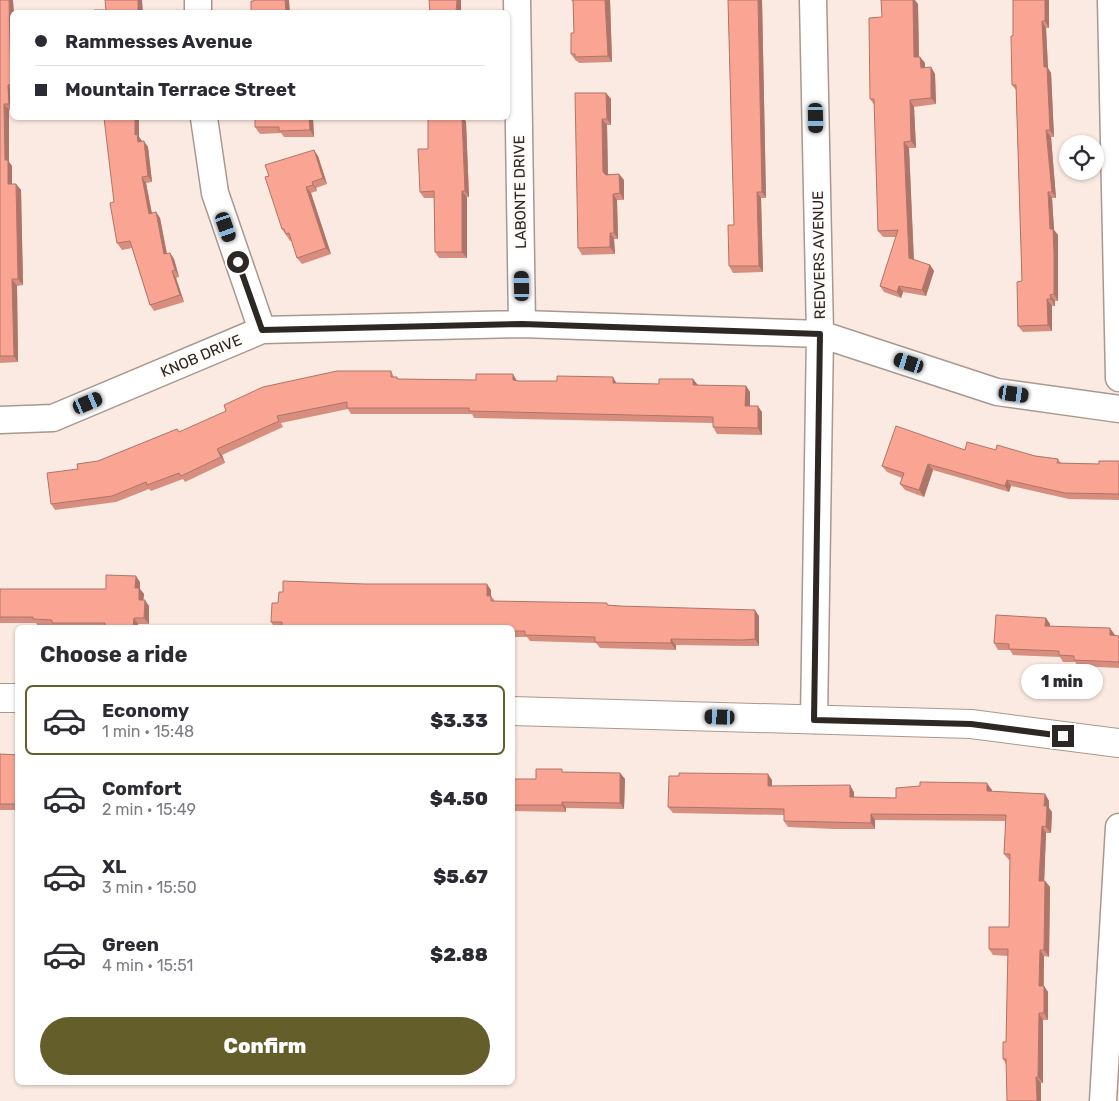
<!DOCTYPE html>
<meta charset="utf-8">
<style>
:root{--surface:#fff;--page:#f2f2f3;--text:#2b2b33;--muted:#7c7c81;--line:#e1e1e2;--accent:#645e2a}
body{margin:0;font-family:Rubik,sans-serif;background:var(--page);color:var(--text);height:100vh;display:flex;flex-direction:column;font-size:19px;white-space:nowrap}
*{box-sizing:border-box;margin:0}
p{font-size:16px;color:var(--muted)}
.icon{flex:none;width:28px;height:28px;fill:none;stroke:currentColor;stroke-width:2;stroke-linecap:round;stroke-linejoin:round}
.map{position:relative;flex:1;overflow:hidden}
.sheet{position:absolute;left:15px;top:625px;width:500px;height:460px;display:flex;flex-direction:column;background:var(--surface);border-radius:8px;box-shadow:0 1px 4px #0004}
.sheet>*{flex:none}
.banner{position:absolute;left:10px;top:10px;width:500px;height:110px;border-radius:8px;box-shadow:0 1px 4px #0004;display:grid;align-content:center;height:110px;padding:0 25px;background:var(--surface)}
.buttons{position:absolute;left:1059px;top:135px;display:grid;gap:10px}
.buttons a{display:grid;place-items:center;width:45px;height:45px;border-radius:50%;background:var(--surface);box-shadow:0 1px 4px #0004;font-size:25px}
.end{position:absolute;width:22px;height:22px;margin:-11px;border:6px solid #2e2825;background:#fff;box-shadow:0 0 0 2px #fff}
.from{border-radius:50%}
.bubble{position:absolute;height:35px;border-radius:18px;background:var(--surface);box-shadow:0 1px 4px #0004;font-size:16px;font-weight:800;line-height:35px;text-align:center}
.car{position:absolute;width:15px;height:30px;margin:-15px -8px;border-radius:6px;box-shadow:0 0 4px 1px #0007;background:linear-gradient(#222 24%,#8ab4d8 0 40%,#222 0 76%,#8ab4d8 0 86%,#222 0)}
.banner b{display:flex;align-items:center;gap:18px;height:48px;font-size:19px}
.banner b+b{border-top:1px solid var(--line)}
.banner i{width:12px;height:12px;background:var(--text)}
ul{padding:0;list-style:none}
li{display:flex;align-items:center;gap:15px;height:70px;margin:0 10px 8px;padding:0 15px;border:2px solid transparent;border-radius:8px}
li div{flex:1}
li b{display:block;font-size:19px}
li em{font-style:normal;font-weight:800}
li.on{border-color:var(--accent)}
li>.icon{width:45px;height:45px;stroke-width:1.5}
h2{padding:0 25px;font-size:22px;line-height:60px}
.button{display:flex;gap:10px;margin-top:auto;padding:10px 25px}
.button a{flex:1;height:58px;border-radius:30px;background:var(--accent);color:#fff;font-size:20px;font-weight:800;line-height:58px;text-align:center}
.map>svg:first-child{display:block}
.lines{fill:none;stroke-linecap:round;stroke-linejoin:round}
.street-casing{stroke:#a79890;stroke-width:29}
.secondary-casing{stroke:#a79890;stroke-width:30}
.street{stroke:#fff;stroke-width:26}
.secondary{stroke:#fff;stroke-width:28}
.wall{fill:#d78e7f}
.shaded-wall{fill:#af7468}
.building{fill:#faa594;stroke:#af7468}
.route{stroke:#2e2825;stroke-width:6}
.labels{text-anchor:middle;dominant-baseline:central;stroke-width:5;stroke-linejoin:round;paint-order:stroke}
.street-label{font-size:15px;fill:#2e2825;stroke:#fefbf9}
</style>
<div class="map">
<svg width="1119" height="1101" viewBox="0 0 1119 1101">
<rect width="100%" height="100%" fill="#fbeae2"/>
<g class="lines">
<defs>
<path id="street" d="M198 0V12
M517 0 522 324
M813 0 820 334 814 720
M1111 0 1119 378
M204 118 215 193 262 330
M0 420 53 418 262 330 522 324 820 334 997 392 1119 409
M1103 1101 1119 827"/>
<path id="secondary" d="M0 698H18
M512 711 971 724 1119 743"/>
</defs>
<!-- street casing -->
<use href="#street" class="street-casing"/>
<!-- secondary casing -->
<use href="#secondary" class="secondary-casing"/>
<!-- street -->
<use href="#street" class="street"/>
<!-- secondary -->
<use href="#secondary" class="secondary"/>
</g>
<!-- wall -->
<path class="wall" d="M0 0 12 12V110H9V162L12 166V184H16L21 190 23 285 17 286 18 362 0 363Z
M571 0H610L612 62 579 63 577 61H576L571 54 574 33 573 2Z
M728 0H762L766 198H761L763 272 733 273 729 266 734 225Z
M1013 0H1049V28H1046L1048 68 1051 73 1054 137H1051L1056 198H1052L1054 230 1058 235V301H1055V306H1052V331L1023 332 1018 326 1022 281 1016 90 1012 85 1013 36Z
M918 4 919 57H920L925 63V68L931 67 935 74 936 104 914 107 916 148H909L914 260 930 265 934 271 926 296 903 292 901 298 884 292 880 286 896 237H883L878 231 875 106 870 99 882 17Z
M606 93 611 99V125H607L608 174H619L624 180V200H617L618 239H614L615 254 582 255 578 248Z
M255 118H313L314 137H284L281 133 260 134 255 127Z
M464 118 466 122 469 197H467V258H439L435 252 434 198H424L420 192 428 149Z
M139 137 142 141 148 147 152 182 146 183 152 213 156 212 160 218 167 253H170L174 259 179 277 176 278 184 302 154 311 150 305 132 248 122 250 117 243 114 202Z
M318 156 327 184 316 188 317 191 311 193 331 254 302 264 297 258 292 240 290 241 282 229Z
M391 371 394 377H397L398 379 659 384 693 379 697 385 746 386 750 392V406L762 412V435L717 434 713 427V423L474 418 472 414H351L348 409 281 423 283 427 222 455 225 463 185 482 183 479 151 491 149 489 116 502 55 510 51 504 78 469 98 461 177 429 179 432Z
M965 450H996L1058 459 1061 463 1099 464 1119 461V500L1069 499 1011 486 1009 492 933 470 924 497 905 490 900 484 902 478 887 472 882 466Z
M140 582V589L144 594 143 600 149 606V624H138V628H55L54 626H38L36 623H0V589H106Z
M491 590V596L495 601 608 605 759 616V646H747L676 645V650L600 648 596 643 530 641 527 637H512V628H275L271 622Z
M1046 618 1050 624V626L1119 636V668L1078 666 1075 662H1063L1060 657 1013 655 1010 650H998L994 643Z
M0 754 18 755V810H0Z
M564 772 620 773 625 779 624 809 566 808V812L512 811V779H536Z
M772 780V786L854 792V797L896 798 992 790V792L1045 794 1049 801V808L1052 812 1051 833H1046L1044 881H1045L1050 887 1049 957 1044 956V986L1048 992V1020H1043V1083H1041L1006 1064 1003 1059 1006 1042 1008 956 993 955 989 949 1009 927 1010 860H1009L1004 854 1006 821 875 820V829H834L788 827 784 821V815L673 813 668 807Z"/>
<!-- shaded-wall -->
<path class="shaded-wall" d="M9 0H13L14 12H12V87L11 85Z
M138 0H142L143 12H138Z
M285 0H289L290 12H286Z
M457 0H461V12H456Z
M605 0H610L612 62 608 56Z
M758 0H762L766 198 762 192Z
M913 0H915L918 4 919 63 914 57Z
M1045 0H1049V28L1045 21Z
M1042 21 1046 28 1048 68 1051 73 1054 137 1050 130 1044 67Z
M920 57 925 63V74L921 68Z
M931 67 935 74 936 104 931 98Z
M8 85 12 91V109L9 104Z
M606 93 611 99V125L607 119Z
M910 100 914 107 916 148 911 141Z
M4 104 9 110V162L12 166V190L8 184 5 160Z
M135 118H139V137L142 141 143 148 138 142 135 135Z
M309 118H313L314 137 310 130Z
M460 118H464L466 122 469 197 465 191Z
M602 119 607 125 608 179 603 172Z
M1046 130 1051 137 1056 198 1052 192Z
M144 141 148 147 152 182 148 176Z
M904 142 909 148 914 265 909 258Z
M314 150 318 156 327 184 323 178Z
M619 174 624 180V200L620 193Z
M142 177 146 183 153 220 149 214Z
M312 182 316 188 317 191 313 185Z
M16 184 21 190 23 285 18 279Z
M306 187 311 193 331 254 326 248Z
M462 191 467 197V258L462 252Z
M757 192 761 198 763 272 759 266Z
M1048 192 1052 198 1054 230 1058 235V301L1054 294Z
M613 194 617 200 618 239 614 233Z
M156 212 160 218 168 261 164 254Z
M610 233 614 239 615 254 610 247Z
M170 253 174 259 179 277 175 270Z
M930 265 934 271 926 296 922 290Z
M172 271 176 278 184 302 180 295Z
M12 279 17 286 18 362 14 356Z
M899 286 903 292 901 298 897 292Z
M1050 295 1055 301V306L1051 299Z
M1047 299 1052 306V331L1048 325Z
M513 374 517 381 513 380Z
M613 377 617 384 613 383Z
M693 379 698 385H693Z
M746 386 750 392V412L745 406Z
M758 406 762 412V435L758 428Z
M217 449 222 455 225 463 221 457Z
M928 464 933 470 924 497 919 490Z
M1007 480 1011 486 1009 492 1005 486Z
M136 576 140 582V589L144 594 143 606 139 600 135 588Z
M487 584 491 590V602L487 596Z
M145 600 149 606V624L144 618Z
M755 610 759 616V646L755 639Z
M134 618 138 624V628H133Z
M1046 618 1050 624V632L1045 626Z
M1110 628 1115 635V642L1110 635Z
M671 639 676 645V650L671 643Z
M620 773 625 779 624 809 620 803Z
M768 774 772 780V792L768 786Z
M987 783 992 790V798L987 791Z
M850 785 854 792V803L850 797Z
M1045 794 1049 801V808L1052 812 1051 833 1046 827 1044 806Z
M562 802 566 808V812L562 805Z
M871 814 875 820V829L871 823Z
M1042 826 1046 833 1044 887 1039 881Z
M1045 881 1050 887 1049 957 1044 950Z
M1040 950 1044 956 1043 992 1039 986Z
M1044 986 1048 992V1020L1044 1013Z
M1039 1013 1043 1020V1083L1038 1077Z
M1036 1077 1041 1083V1101H1037Z"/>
<!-- building -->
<path class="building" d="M0 0H9L11 85H8L9 104H4L5 160H8V184H16L18 279H12L14 356H0Z
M105 0H138V12H94V10H106Z
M254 0H285L286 12H251V1H254Z
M429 0H457L456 12H430Z
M573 0H605L608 56 575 57V54H571V33H574Z
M728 0H758L762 192H757L759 266H729L728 225H734Z
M881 0H913L914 57H920L921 68 931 67V98L910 100 911 141 904 142 909 258 930 265 922 290 899 286 897 292 880 286 898 230 878 231 874 99H870L869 18 882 17Z
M1013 0H1045V21H1042L1044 67H1047L1050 130H1046L1052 192H1048L1050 229H1053L1054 253V294L1050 295 1051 299H1047L1048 325 1018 326 1017 282 1022 281 1016 85H1012L1011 36H1013Z
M575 93H606L607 119H602L603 172 606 175 619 174 620 193 613 194 614 233H610V247L578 248Z
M104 118H135V135L137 134 138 142 144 141 148 176 142 177 149 214 156 212 164 254 170 253 175 270 172 271 180 295 150 305 130 241 117 243 110 203 114 202Z
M255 118H309L310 130 279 131V127H255Z
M428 118H462L465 191H462V252H435L434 191 420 192 418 149H428Z
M314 150 323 178 312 182 313 185 306 187 326 248 297 258 289 233 286 234 284 229H282L265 177 269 176 265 165Z
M337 371H391V377H397V379L476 380V374H513V380L519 381H557V376L613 377V383L659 384V379H693V385L746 386 745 406H758V428L713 427V417L469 411V408H347V402L277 416 279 421 217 449 221 457 181 476 179 473 147 485 146 482 112 496 51 504 47 473 78 469 77 464 98 461 177 429 179 432 226 411 224 405 263 387Z
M896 426 965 450 967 442 996 450 997 445 1035 456 1058 459 1057 463 1099 464V461H1119V494L1065 493 1007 480 1005 486 928 464 919 490 900 484 904 473 882 466Z
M106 575 136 576 135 588H139V600H145L144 618H134L133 628H116V626H105V623H52V620L33 619V617H0V589H106Z
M283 581 365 584H487V596H491V601L607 603V605L619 606 755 610V639L743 640 671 639V643L595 642V637L525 635V631H512V628H282V622H271L272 603H278L279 592H283Z
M996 615 1046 618 1045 626 1110 628V635L1119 636V662L1074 660V656L1059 655V651L1009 649V644L994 643Z
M0 754 18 755V804H0Z
M536 769H562V772L620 773V803L562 802V805H512V779H536Z
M679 773 768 774V786L850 785V797L896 798V788L920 786V782L987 783V791L1045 794 1044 806H1047L1046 827 1042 826 1039 881H1045L1044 950H1040L1039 986H1044V1013H1039L1038 1077H1036L1037 1101H1007L1006 1059H1003V1042H1006L1008 949H989V927H1009L1010 854H1004L1006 815 871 814V823L829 822 784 821V809L668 807 669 776H679Z"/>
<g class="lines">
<!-- route -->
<path class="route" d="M238 262 262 330 522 324 820 334 814 720 971 724 1063 736"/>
</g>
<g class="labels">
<!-- street labels -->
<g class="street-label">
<text transform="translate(520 192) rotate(-91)">LABONTE DRIVE</text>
<text transform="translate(819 255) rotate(-91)">REDVERS AVENUE</text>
<text transform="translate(201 356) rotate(-23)">KNOB DRIVE</text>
</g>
</g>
</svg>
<div class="buttons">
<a><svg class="icon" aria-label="locate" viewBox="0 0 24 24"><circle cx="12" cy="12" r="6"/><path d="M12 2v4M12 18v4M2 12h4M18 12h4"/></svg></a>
</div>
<i class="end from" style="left:238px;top:262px"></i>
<i class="end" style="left:1063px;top:736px"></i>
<div class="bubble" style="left:1021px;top:664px;width:82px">1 min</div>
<i class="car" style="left:816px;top:118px;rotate:179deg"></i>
<i class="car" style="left:226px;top:227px;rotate:161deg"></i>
<i class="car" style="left:522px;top:286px;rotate:359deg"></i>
<i class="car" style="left:909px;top:363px;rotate:288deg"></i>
<i class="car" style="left:1014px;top:394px;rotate:98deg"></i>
<i class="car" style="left:88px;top:403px;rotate:67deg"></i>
<i class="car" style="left:720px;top:717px;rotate:272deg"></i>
<div class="banner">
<b><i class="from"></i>Rammesses Avenue</b>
<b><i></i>Mountain Terrace Street</b>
</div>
<section class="sheet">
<h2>Choose a ride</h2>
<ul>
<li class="on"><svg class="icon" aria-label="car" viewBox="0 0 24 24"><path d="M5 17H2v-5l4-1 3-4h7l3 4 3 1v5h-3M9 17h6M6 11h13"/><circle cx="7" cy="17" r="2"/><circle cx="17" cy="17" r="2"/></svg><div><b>Economy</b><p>1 min · 15:48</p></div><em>$3.33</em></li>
<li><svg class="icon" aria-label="car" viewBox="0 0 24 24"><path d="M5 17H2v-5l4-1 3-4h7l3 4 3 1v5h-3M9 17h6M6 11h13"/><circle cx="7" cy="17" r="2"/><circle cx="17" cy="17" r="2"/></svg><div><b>Comfort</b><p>2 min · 15:49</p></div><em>$4.50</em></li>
<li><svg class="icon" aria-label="car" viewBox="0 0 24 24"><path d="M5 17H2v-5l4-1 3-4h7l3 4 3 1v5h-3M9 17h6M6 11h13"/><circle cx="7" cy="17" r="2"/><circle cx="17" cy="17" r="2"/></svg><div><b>XL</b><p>3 min · 15:50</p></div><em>$5.67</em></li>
<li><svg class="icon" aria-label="car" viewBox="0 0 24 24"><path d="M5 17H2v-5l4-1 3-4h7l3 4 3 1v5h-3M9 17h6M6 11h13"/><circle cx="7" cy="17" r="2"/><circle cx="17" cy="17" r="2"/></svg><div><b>Green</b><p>4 min · 15:51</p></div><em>$2.88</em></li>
</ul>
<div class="button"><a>Confirm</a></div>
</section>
</div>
